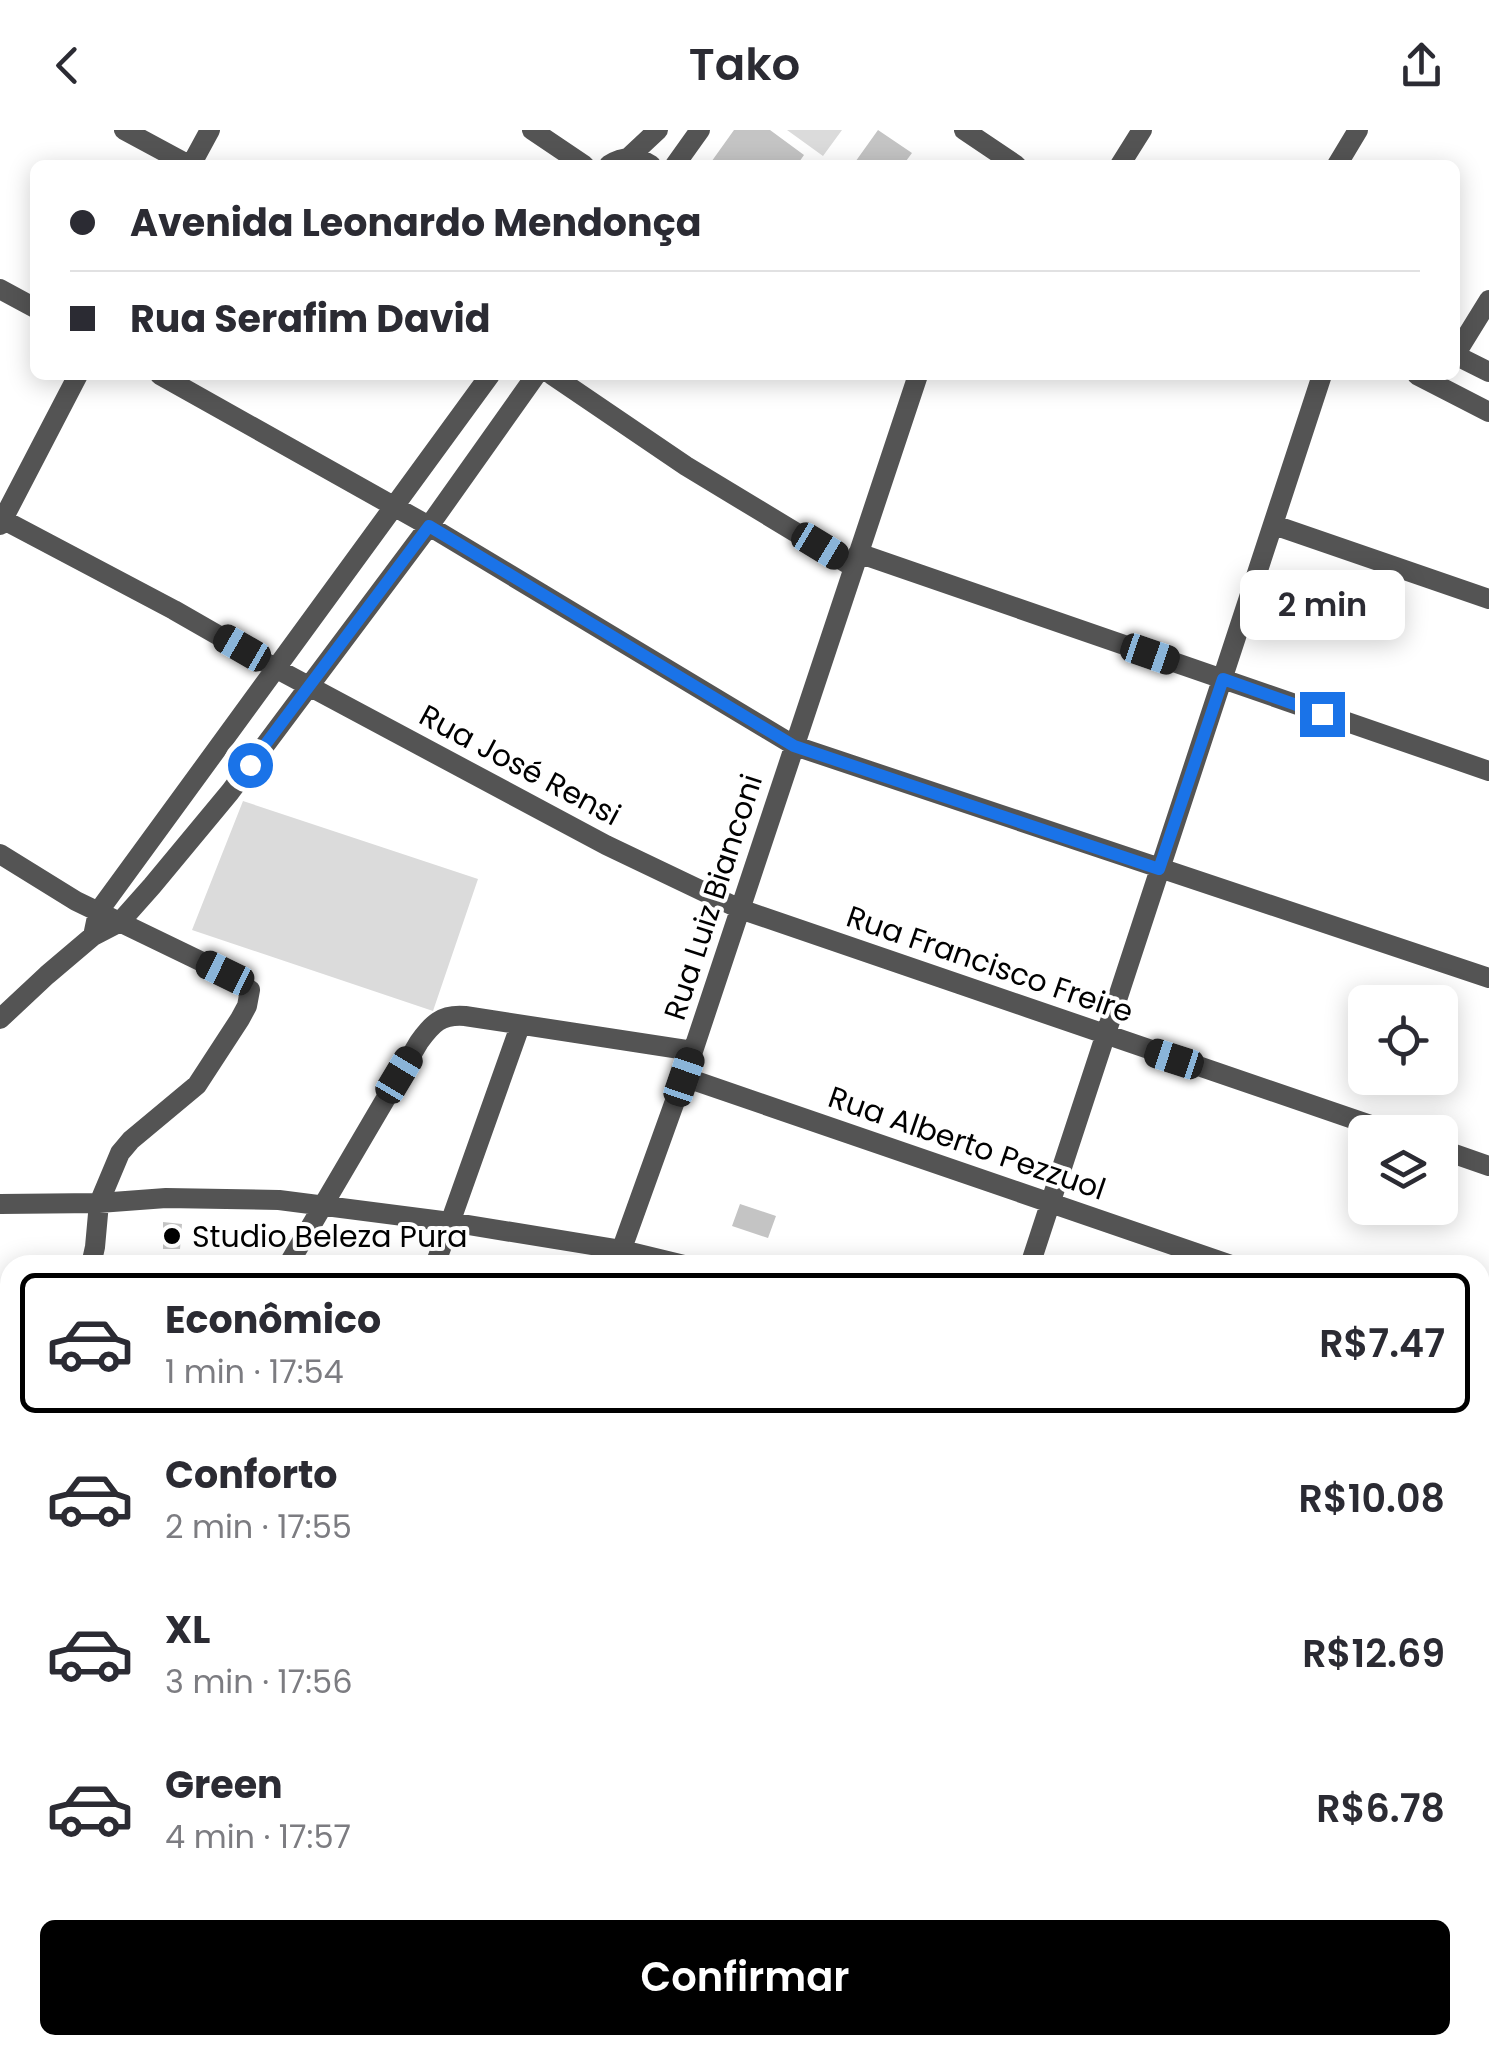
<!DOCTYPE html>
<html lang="pt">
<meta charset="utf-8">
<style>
:root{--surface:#fff;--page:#f2f2f3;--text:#2b2b33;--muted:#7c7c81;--line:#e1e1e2;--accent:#000}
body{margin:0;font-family:Poppins,sans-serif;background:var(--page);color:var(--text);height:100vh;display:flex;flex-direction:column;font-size:38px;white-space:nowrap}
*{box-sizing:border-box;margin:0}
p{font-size:32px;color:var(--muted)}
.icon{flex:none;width:55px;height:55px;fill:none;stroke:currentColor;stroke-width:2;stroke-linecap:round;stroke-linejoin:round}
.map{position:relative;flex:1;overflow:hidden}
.panel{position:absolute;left:0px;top:1125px;width:1490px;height:800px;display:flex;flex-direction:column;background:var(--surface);border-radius:30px 30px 0 0;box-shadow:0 5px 25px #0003}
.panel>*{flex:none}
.hud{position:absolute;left:30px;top:30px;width:1430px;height:220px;border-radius:15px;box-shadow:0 5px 25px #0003;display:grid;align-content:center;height:220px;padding:0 40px;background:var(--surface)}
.buttons{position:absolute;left:1348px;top:855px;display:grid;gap:20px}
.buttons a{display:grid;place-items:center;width:110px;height:110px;border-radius:15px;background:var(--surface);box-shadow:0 5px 25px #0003;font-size:50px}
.end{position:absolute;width:45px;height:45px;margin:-22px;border:12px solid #1a73e8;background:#fff;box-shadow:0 0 0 5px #fff}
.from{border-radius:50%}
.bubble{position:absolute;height:70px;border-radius:15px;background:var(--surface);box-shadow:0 5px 25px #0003;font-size:32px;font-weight:600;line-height:70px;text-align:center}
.car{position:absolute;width:30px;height:60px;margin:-30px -15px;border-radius:12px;box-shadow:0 0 8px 2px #0007;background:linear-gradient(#222 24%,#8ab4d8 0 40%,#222 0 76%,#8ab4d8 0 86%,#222 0)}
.hud b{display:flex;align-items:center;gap:35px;height:95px;font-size:38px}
.hud b+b{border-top:2px solid var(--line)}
.hud i{width:25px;height:25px;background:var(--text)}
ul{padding:18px 0 0;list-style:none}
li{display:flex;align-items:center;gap:30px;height:140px;margin:0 20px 15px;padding:0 20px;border:5px solid transparent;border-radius:15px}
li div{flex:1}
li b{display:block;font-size:38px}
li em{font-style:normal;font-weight:600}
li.current{border-color:var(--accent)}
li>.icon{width:90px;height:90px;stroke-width:1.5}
.cta{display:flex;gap:20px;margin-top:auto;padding:20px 40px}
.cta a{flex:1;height:115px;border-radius:15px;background:var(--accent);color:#fff;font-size:40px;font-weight:600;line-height:115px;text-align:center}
header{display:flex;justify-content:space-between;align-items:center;height:130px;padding:0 40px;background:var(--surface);font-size:45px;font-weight:600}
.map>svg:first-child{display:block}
.green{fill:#dbdbdb}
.building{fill:#c4c4c4}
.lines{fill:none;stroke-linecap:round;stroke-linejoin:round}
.street{stroke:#545454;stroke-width:20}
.route{stroke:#1a73e8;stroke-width:12}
.poi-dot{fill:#000;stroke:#fff;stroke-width:4}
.labels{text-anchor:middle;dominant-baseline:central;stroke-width:8;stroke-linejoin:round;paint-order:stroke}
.street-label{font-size:30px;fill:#000;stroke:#fff}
.poi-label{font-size:30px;fill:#000;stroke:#fff;text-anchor:start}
</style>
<header><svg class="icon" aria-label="back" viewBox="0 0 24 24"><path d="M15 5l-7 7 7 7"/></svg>Tako<svg class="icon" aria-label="share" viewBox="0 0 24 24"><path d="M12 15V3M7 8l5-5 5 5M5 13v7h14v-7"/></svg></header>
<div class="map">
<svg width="1489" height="1925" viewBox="0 0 1489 1925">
<rect width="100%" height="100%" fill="#fff"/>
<!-- green -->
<path class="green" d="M787 0H842L823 26Z
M243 671 478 749 433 881 192 800Z
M0 1449 10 1454V1496L0 1492Z
M10 1505V1561C0 1541 0 1525 10 1505Z
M10 1690V1762L0 1759V1699Z"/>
<!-- building -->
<path class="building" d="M734 0H770L804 25 797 35H709Z
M878 0 912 23 903 35H853Z
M740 1074 776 1086 768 1108 732 1096Z
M163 1092 182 1094 180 1119H163Z"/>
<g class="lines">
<!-- street -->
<path class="street" d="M124 0 189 35
M532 0 584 35
M964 0 1016 35
M628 28 658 0
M191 35 210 0
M609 35C623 26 636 26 651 35
M675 35 700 0
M1120 35 1142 0
M1337 35 1358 0
M0 159 35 178
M1489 170 1455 225 1489 242
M160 245 429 396 795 616 1489 848
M552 245 686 336 853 437
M1417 245 1489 282
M0 388 174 480 275 538 606 715 740 779 1391 1002
M0 395 78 245
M1274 395 1489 469
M858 423 1489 641
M0 724 76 771 225 843 250 860 247 876 240 889 197 955 131 1010 120 1023 99 1073 95 1117 91 1135
M93 806 98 782 490 245
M0 889 47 845 93 806 120 792 152 756 230 662 310 555 429 396 536 245
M684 947 1231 1135
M1440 1019 1489 1036
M0 1074 99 1073 166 1068 279 1070 450 1092 622 1120 684 1135
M288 1135 419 912C432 894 441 884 465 886L693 921
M435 1135 520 896
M616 1135 693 921 918 245
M1030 1135 1322 245
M1480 1219 1489 1222
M0 1315 10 1296
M1480 1463 1488 1448
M1480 1626 1489 1630
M1480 1855 1489 1837
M936 1915 961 1925
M331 1921 343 1925
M676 1925 680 1915
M758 1925 762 1915
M1253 1925 1258 1915
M1447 1925 1451 1915"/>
</g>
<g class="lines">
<!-- route -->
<path class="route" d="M250 635 429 396 794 616 1159 739 1223 549 1322 584"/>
</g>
<!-- markers -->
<circle class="poi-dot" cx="172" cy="1106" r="10"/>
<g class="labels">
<!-- street labels -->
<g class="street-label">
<text transform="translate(520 635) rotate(28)">Rua José Rensi</text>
<text transform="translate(713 767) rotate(-72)">Rua Luiz Bianconi</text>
<text transform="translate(990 834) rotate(19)">Rua Francisco Freire</text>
<text transform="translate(967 1013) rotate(19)">Rua Alberto Pezzuol</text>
</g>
<!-- poi labels -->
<g class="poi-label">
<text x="192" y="1106">Studio Beleza Pura</text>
</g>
</g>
</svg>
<div class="buttons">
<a><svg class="icon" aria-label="locate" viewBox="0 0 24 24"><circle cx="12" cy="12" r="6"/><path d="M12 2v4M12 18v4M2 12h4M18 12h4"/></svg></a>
<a><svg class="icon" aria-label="layers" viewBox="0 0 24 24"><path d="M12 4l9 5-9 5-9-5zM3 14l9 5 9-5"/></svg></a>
</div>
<i class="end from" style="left:250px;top:635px"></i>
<i class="end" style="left:1322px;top:584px"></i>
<div class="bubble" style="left:1240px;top:440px;width:165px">2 min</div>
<i class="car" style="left:820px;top:416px;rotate:121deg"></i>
<i class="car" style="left:242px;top:518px;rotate:300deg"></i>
<i class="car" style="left:1150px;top:524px;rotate:109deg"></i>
<i class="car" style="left:225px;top:843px;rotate:296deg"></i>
<i class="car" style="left:1174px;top:929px;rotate:288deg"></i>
<i class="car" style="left:399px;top:945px;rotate:31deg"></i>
<i class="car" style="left:684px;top:947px;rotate:19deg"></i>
<div class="hud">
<b><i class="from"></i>Avenida Leonardo Mendonça</b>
<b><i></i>Rua Serafim David</b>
</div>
<section class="panel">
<ul>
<li class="current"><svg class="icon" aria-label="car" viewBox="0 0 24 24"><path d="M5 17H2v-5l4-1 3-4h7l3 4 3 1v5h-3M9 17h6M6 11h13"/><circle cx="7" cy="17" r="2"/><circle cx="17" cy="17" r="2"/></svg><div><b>Econômico</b><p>1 min · 17:54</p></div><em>R$7.47</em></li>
<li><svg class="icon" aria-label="car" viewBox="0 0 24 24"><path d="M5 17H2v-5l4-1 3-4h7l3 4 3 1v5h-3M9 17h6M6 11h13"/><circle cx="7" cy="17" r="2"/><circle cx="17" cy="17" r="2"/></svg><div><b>Conforto</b><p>2 min · 17:55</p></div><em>R$10.08</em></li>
<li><svg class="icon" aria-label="car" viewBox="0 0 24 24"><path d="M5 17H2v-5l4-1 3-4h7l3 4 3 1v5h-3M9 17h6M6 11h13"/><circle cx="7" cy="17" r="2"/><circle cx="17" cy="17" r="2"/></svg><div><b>XL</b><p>3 min · 17:56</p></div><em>R$12.69</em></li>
<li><svg class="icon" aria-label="car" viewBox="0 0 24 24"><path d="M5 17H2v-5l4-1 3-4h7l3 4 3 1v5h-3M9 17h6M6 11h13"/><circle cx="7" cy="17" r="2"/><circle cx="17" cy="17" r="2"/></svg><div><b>Green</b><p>4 min · 17:57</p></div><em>R$6.78</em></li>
</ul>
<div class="cta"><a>Confirmar</a></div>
</section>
</div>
